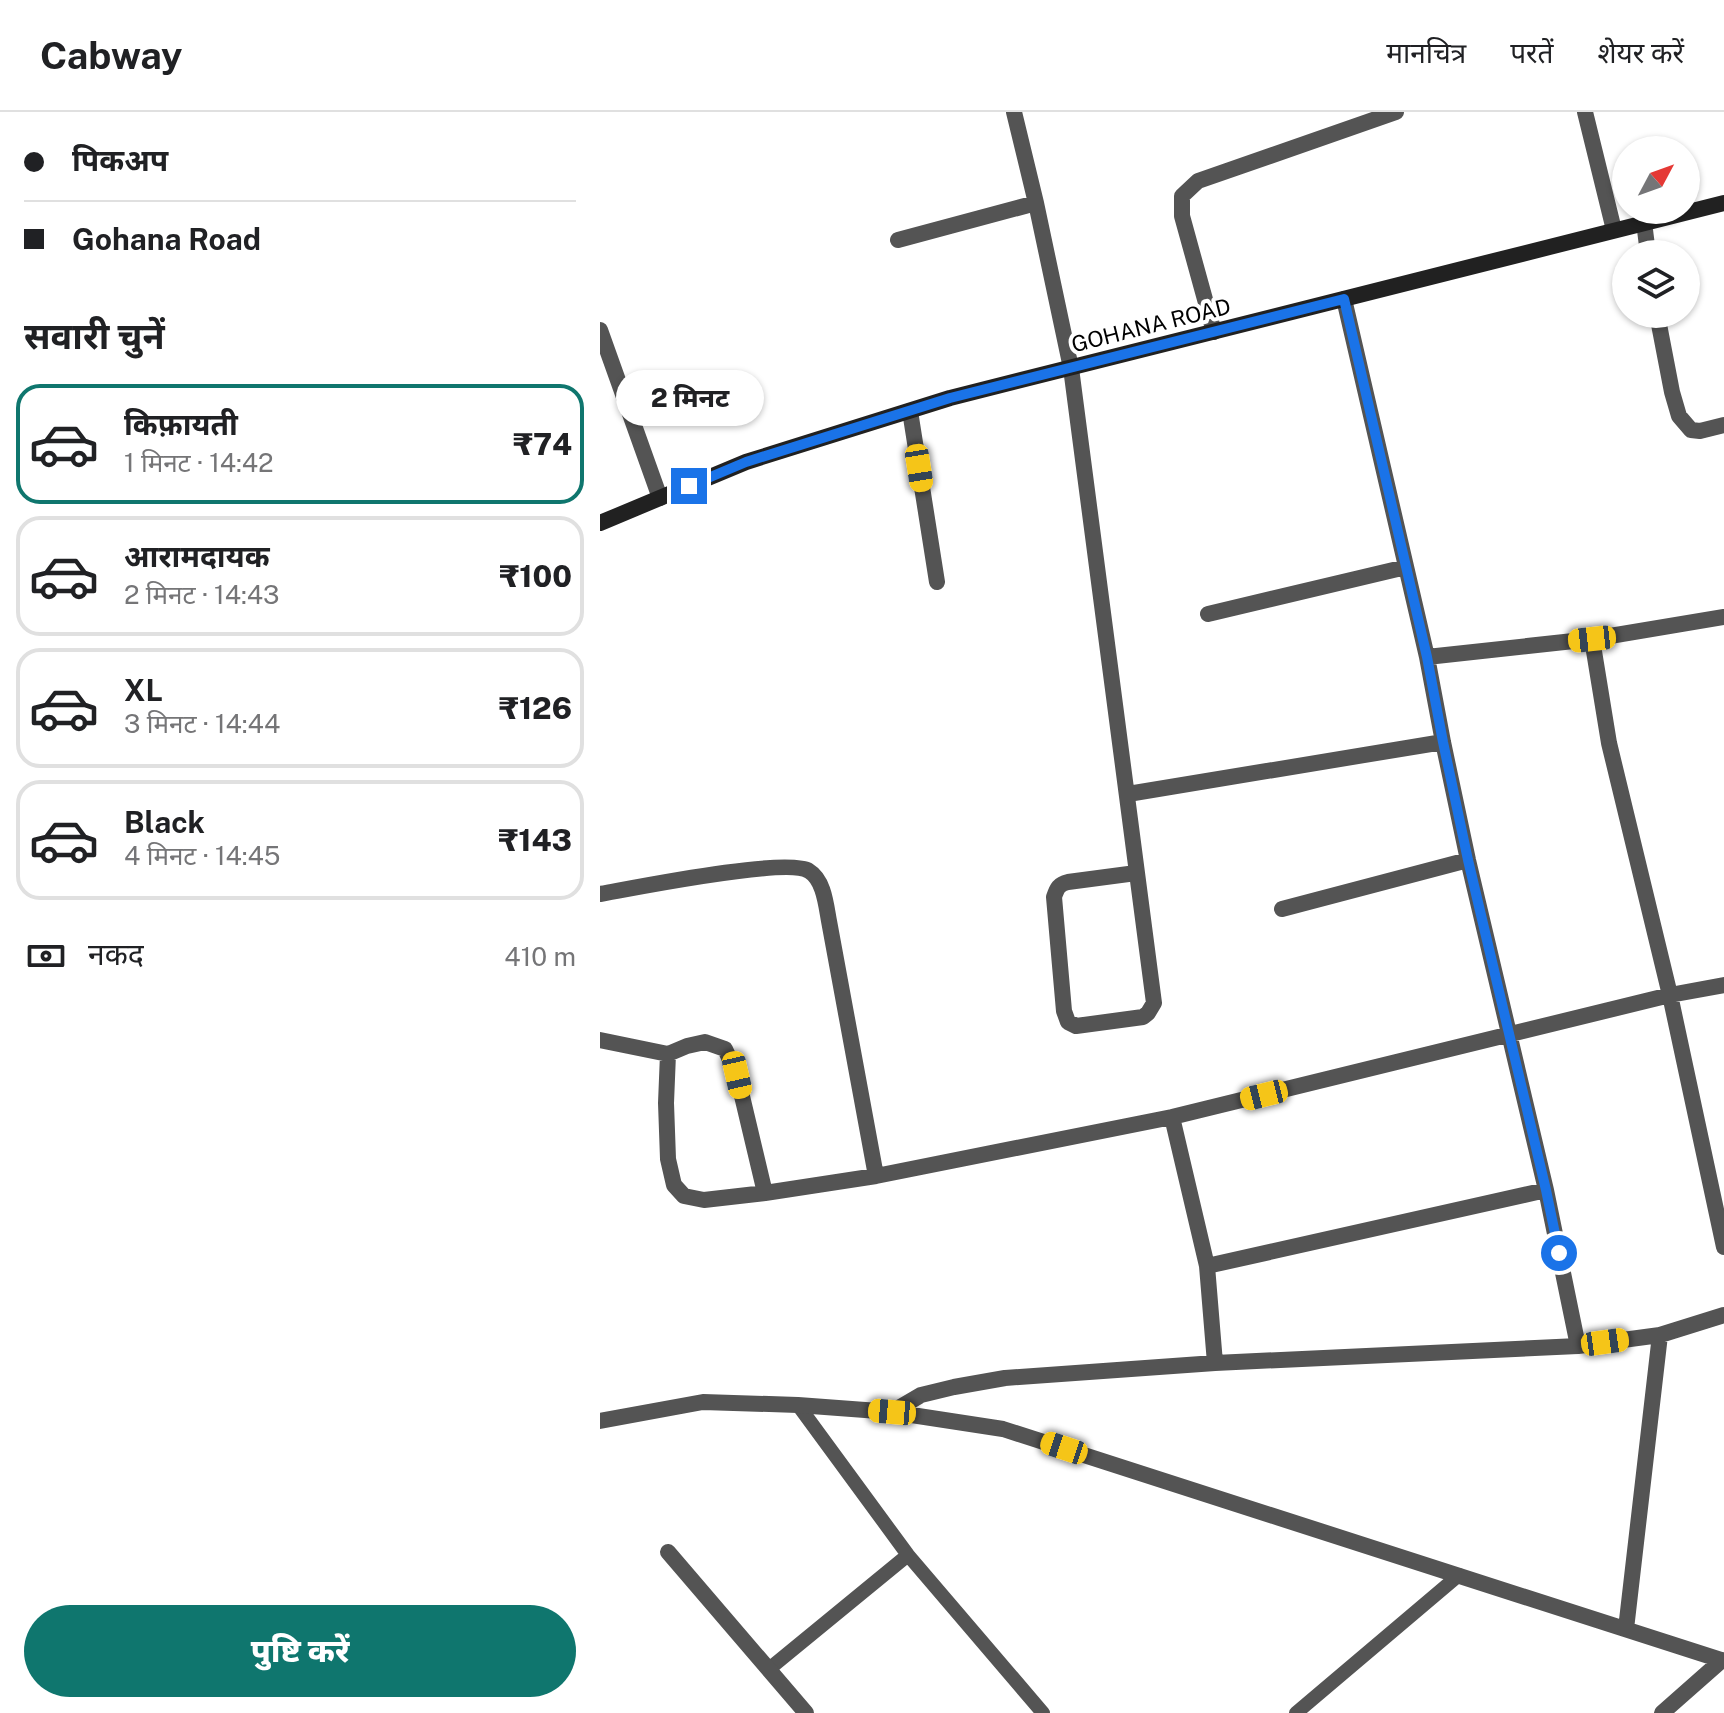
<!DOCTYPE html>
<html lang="hi">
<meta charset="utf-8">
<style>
:root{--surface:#fff;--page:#f6f6f6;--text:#202124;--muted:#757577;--line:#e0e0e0;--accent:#0f766e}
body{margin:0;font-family:"Public Sans","Noto Sans Devanagari",sans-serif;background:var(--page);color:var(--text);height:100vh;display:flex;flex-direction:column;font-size:30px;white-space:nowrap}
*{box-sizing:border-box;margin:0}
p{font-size:26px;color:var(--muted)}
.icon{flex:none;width:44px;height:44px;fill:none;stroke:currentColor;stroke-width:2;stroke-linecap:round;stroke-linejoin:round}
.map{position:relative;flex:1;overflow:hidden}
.details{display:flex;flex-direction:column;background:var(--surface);width:600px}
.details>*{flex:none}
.guide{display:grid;align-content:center;height:176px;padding:0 24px;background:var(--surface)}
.needle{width:52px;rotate:49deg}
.tools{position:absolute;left:1012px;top:24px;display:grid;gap:16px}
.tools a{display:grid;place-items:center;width:88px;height:88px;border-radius:50%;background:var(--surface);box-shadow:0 2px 6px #0004;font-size:40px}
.end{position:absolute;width:36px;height:36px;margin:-18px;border:10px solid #1a73e8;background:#fff;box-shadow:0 0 0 4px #fff}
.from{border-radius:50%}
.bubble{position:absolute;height:56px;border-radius:28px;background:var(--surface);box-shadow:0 2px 6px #0004;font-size:26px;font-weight:800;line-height:56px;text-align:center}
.car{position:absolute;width:24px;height:48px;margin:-24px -12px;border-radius:10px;box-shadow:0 0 6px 2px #0007;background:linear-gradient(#f5c518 24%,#345 0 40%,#f5c518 0 76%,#345 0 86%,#f5c518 0)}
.guide b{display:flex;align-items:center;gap:28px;height:76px;font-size:30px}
.guide b+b{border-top:2px solid var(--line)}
.guide i{width:20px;height:20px;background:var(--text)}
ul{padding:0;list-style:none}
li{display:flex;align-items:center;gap:24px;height:120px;margin:0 16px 12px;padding:0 8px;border:4px solid var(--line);border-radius:24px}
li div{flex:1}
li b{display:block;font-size:30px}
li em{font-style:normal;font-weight:800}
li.active{border-color:var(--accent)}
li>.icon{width:72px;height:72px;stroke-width:1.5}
h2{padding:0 24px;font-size:36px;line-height:96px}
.pay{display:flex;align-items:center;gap:20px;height:88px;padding:0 24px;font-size:30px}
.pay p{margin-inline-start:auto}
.primary-button{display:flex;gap:16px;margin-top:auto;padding:16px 24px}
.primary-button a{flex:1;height:92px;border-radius:48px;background:var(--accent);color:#fff;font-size:32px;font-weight:800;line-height:92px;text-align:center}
header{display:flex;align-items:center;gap:48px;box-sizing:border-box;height:112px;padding:0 40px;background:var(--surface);border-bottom:2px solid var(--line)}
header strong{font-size:38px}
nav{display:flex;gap:44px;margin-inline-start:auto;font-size:28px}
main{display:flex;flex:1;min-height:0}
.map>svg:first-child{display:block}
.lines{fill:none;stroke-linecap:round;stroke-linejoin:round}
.service{stroke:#545454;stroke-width:14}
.minor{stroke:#545454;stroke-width:16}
.secondary{stroke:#212121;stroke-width:16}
.route{stroke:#1a73e8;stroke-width:10}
.labels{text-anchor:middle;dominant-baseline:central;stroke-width:8;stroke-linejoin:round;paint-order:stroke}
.street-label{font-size:22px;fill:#000;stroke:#fff}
</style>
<header>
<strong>Cabway</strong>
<nav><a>मानचित्र</a><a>परतें</a><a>शेयर करें</a></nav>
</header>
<main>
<section class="details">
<div class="guide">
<b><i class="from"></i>पिकअप</b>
<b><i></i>Gohana Road</b>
</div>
<h2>सवारी चुनें</h2>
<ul>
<li class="active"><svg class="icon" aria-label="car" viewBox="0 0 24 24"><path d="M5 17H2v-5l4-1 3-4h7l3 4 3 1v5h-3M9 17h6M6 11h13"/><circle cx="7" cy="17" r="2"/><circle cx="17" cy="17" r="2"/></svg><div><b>किफ़ायती</b><p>1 मिनट · 14:42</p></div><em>₹74</em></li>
<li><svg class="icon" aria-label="car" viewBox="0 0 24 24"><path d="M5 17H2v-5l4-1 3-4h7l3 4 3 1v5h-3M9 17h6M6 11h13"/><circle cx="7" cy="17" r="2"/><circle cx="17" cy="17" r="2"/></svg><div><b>आरामदायक</b><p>2 मिनट · 14:43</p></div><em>₹100</em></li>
<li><svg class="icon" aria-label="car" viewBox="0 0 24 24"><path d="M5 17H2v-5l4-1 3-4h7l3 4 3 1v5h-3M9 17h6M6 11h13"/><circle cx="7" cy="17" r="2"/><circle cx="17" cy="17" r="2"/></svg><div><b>XL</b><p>3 मिनट · 14:44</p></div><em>₹126</em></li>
<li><svg class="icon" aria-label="car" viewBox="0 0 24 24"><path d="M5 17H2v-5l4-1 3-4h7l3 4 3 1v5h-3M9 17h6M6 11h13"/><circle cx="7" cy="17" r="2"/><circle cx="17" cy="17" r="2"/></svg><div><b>Black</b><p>4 मिनट · 14:45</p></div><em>₹143</em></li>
</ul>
<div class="pay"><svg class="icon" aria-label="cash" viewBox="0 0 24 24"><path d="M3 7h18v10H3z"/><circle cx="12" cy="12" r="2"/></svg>नकद<p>410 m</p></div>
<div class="primary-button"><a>पुष्टि करें</a></div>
</section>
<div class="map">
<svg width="1124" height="1601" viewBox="0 0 1124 1601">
<rect width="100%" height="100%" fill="#fff"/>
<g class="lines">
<!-- service -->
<path class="service" d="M198 1293 308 1443 443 1601
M169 1557 308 1443
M696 1601 859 1463"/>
<!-- minor -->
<path class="minor" d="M414 0 436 91 471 256 554 891 548 901 543 905 476 914 468 910 464 899 454 785C457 776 459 772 468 770L536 761
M985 0 1014 118
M1044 110 1048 142
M298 128 436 91
M744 187 827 545 843 630 868 748 946 1078 978 1234
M1057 202 1072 280 1079 304 1091 318 1100 319 1124 313
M0 218 60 386
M614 220 582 104V84L598 69 796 0
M310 299 337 470
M608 502 806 455
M992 527 1009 631 1070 883 1124 1135
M827 545 992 527 1124 505
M528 682 843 630
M0 782C34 776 187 745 209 759 224 768 226 793 229 809L276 1064
M682 797 868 748
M0 928 68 942 87 934 105 930 125 937 137 963 165 1081
M68 942 66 991 68 1047 74 1073 84 1084 104 1088 165 1081 276 1064 572 1005 1070 883 1124 873
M572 1005 607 1154 615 1251 978 1234 1060 1223 1124 1203
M607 1154 946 1078
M292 1300 321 1283 354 1275 405 1266 615 1251
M0 1309 103 1290 198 1293 292 1300 403 1317 1124 1549
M68 1440 206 1601
M1026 1517 1060 1223
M1062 1601 1122 1548"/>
<!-- secondary -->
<path class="secondary" d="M0 411 146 350 350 286 1124 91"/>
</g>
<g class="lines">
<!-- route -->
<path class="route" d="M89 374 146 350 350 286 744 187 827 545 843 630 868 748 946 1078 959 1141"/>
</g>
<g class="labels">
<!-- street labels -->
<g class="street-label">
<text transform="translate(551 213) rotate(-14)">GOHANA ROAD</text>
</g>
</g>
</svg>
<div class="tools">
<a><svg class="needle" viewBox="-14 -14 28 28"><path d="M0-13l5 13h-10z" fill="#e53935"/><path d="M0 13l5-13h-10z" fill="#757577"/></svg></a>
<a><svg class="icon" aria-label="layers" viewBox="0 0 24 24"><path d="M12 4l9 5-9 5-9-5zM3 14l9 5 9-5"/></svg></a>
</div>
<i class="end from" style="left:959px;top:1141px"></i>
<i class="end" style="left:89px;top:374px"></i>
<div class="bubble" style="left:16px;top:258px;width:148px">2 मिनट</div>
<i class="car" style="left:319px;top:356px;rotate:171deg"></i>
<i class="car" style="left:992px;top:527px;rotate:264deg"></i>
<i class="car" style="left:137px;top:963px;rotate:167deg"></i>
<i class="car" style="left:664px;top:983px;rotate:256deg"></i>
<i class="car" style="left:1005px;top:1230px;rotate:82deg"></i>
<i class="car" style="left:292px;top:1300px;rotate:275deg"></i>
<i class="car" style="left:464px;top:1336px;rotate:288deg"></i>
</div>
</main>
